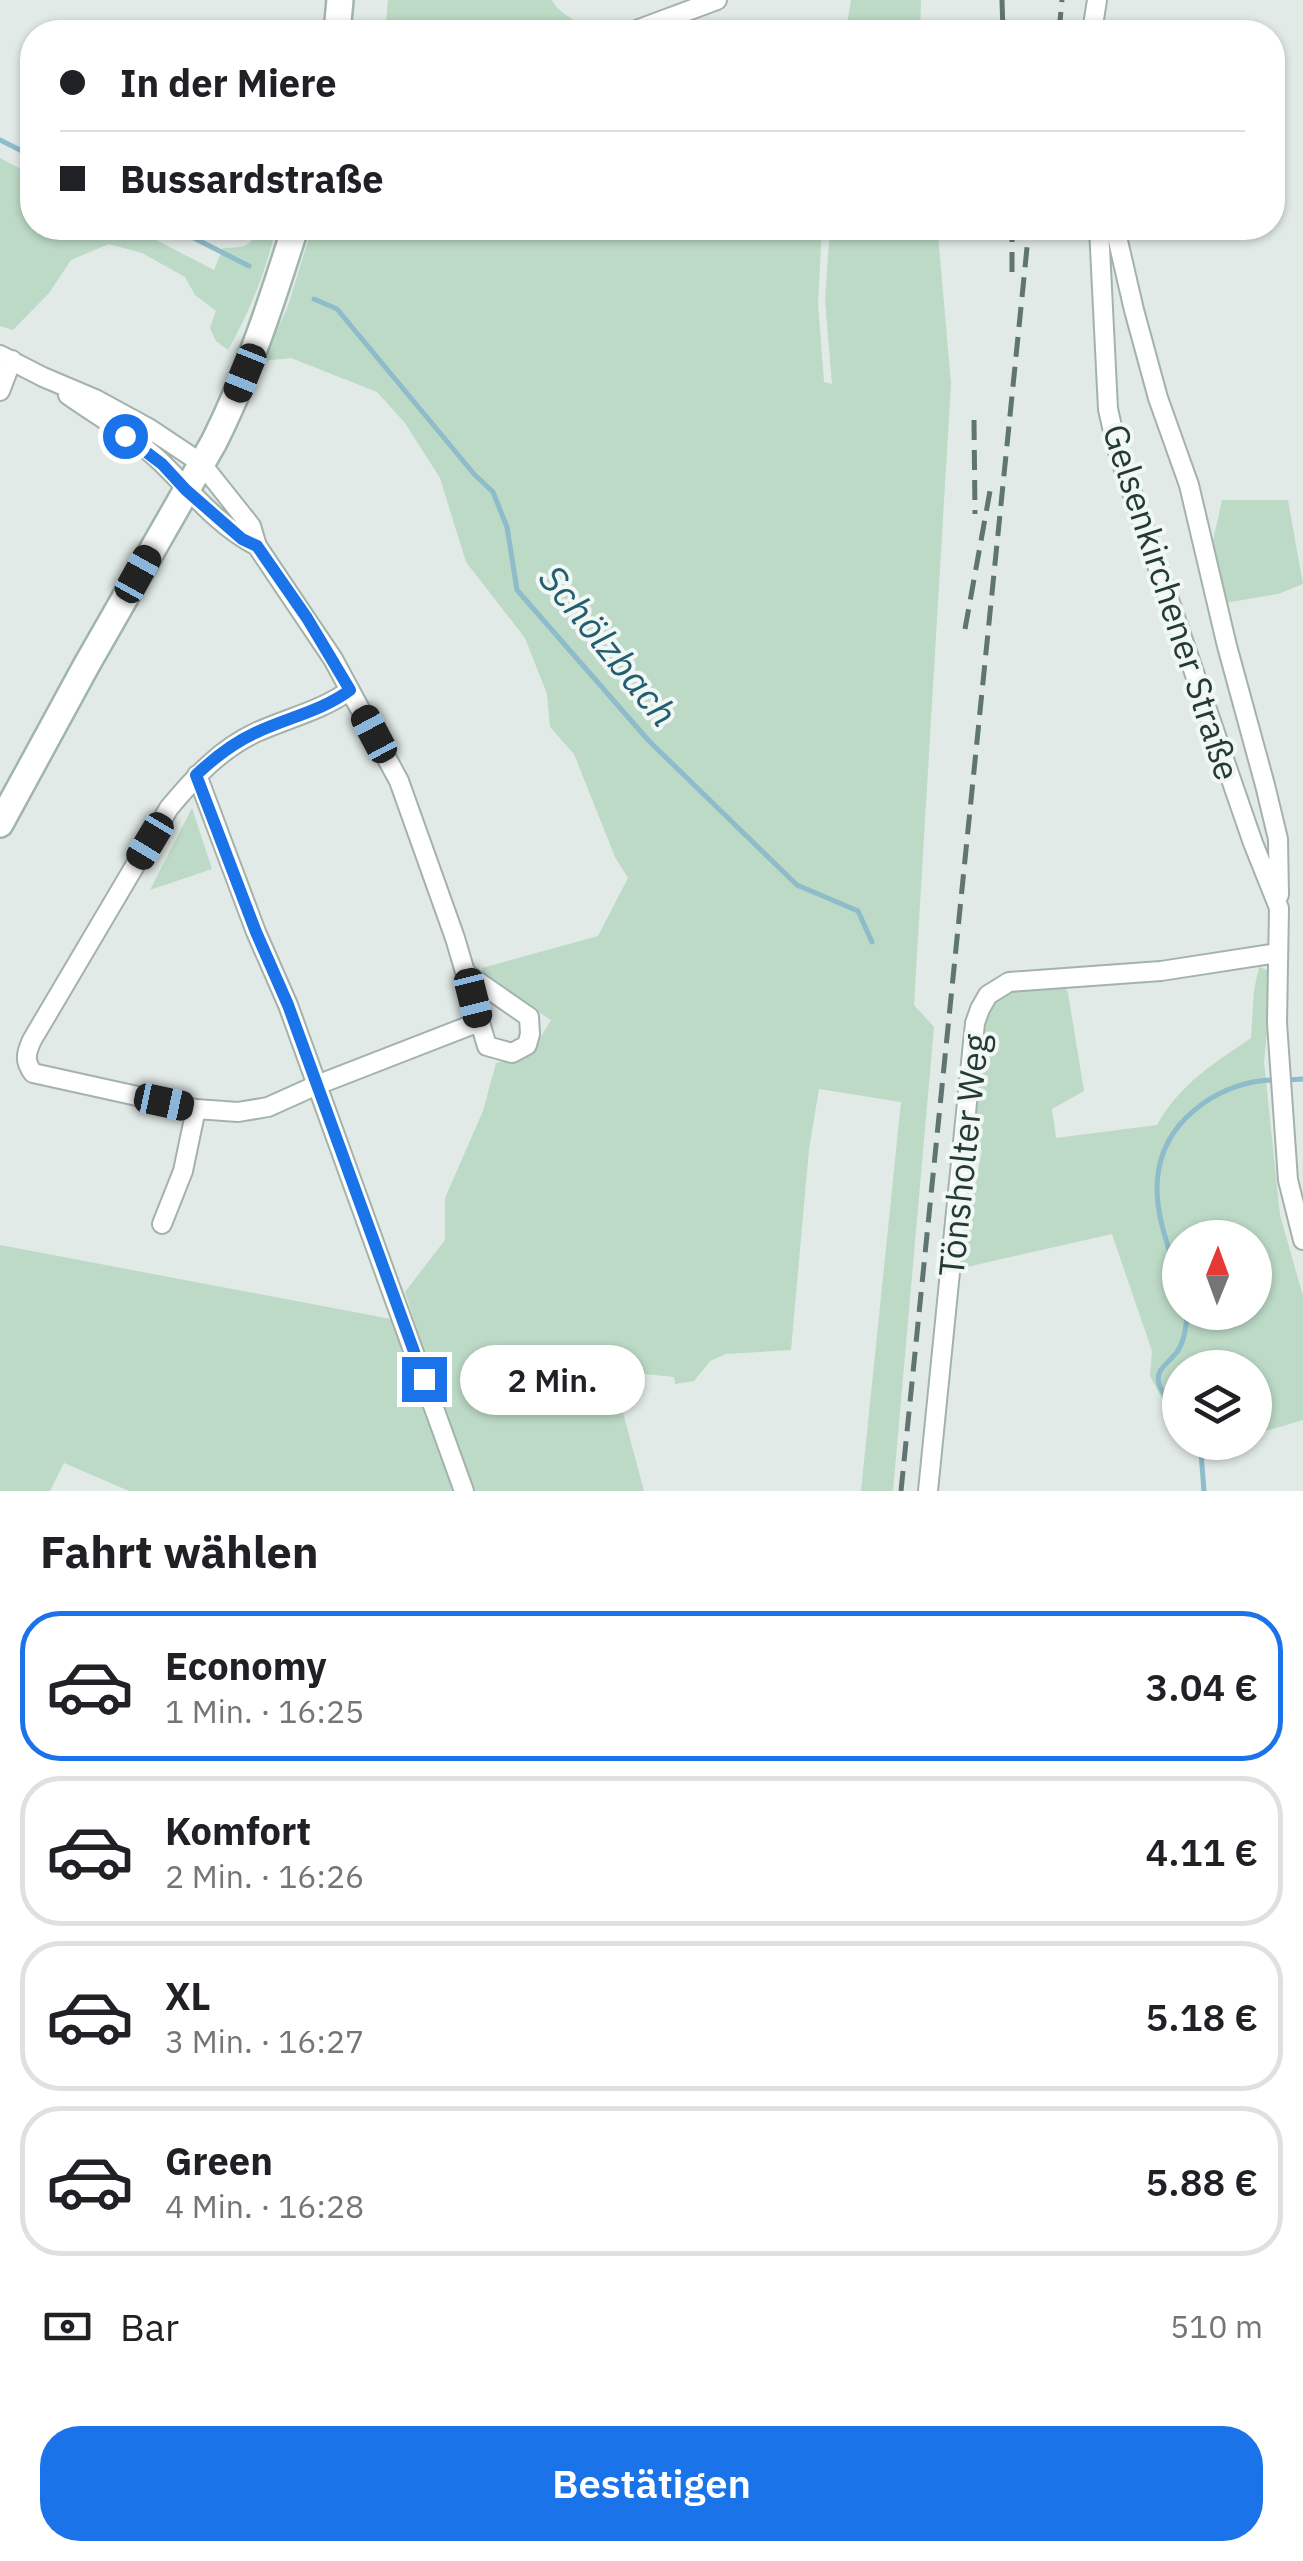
<!DOCTYPE html>
<html lang="de">
<meta charset="utf-8">
<style>
:root{--surface:#fff;--page:#f2f2f2;--text:#202124;--muted:#757577;--line:#e0e0e0;--accent:#1a73e8}
body{margin:0;font-family:"IBM Plex Sans",sans-serif;background:var(--page);color:var(--text);height:100vh;display:flex;flex-direction:column;font-size:38px;white-space:nowrap}
*{box-sizing:border-box;margin:0}
p{font-size:32px;color:var(--muted)}
.icon{flex:none;width:55px;height:55px;fill:none;stroke:currentColor;stroke-width:2;stroke-linecap:round;stroke-linejoin:round}
.map{position:relative;height:1491px;overflow:hidden}
.panel{display:flex;flex-direction:column;background:var(--surface);flex:1}
.panel>*{flex:none}
.guide{position:absolute;left:20px;top:20px;width:1265px;height:220px;border-radius:40px;box-shadow:0 2px 8px #0004;display:grid;align-content:center;height:220px;padding:0 40px;background:var(--surface)}
.needle{width:65px;rotate:1deg}
.buttons{position:absolute;left:1162px;top:1220px;display:grid;gap:20px}
.buttons a{display:grid;place-items:center;width:110px;height:110px;border-radius:50%;background:var(--surface);box-shadow:0 2px 8px #0004;font-size:50px}
.end{position:absolute;width:45px;height:45px;margin:-22px;border:12px solid #1a73e8;background:#fff;box-shadow:0 0 0 5px #fff}
.from{border-radius:50%}
.bubble{position:absolute;height:70px;border-radius:35px;background:var(--surface);box-shadow:0 2px 8px #0004;font-size:32px;font-weight:600;line-height:70px;text-align:center}
.car{position:absolute;width:30px;height:60px;margin:-30px -15px;border-radius:12px;box-shadow:0 0 8px 2px #0007;background:linear-gradient(#222 24%,#8ab4d8 0 40%,#222 0 76%,#8ab4d8 0 86%,#222 0)}
.guide b{display:flex;align-items:center;gap:35px;height:95px;font-size:38px}
.guide b+b{border-top:2px solid var(--line)}
.guide i{width:25px;height:25px;background:var(--text)}
ul{padding:0;list-style:none}
li{display:flex;align-items:center;gap:30px;height:150px;margin:0 20px 15px;padding:0 20px;border:5px solid var(--line);border-radius:40px}
li div{flex:1}
li b{display:block;font-size:38px}
li em{font-style:normal;font-weight:600}
li.current{border-color:var(--accent)}
li>.icon{width:90px;height:90px;stroke-width:1.5}
h2{padding:0 40px;font-size:45px;line-height:120px}
.pay{display:flex;align-items:center;gap:25px;height:110px;padding:0 40px;font-size:38px}
.pay p{margin-inline-start:auto}
.action{display:flex;gap:20px;margin-top:auto;padding:20px 40px}
.action a{flex:1;height:115px;border-radius:40px;background:var(--accent);color:#fff;font-size:40px;font-weight:600;line-height:115px;text-align:center}
.map>svg:first-child{display:block}
.green{fill:#bcdac6;fill-rule:evenodd}
.lines{fill:none;stroke-linecap:round;stroke-linejoin:round}
.stream{stroke:#8ebccb;stroke-width:5}
.street-casing{stroke:#a4b2ae;stroke-width:22}
.secondary-casing{stroke:#a1b5b0;stroke-width:30}
.street{stroke:#fff;stroke-width:18}
.secondary{stroke:#fff;stroke-width:25}
.rail{stroke:#5e7571;stroke-width:5;stroke-dasharray:20 10;stroke-linecap:butt}
.route{stroke:#1a73e8;stroke-width:12}
.labels{text-anchor:middle;dominant-baseline:central;stroke-width:8;stroke-linejoin:round;paint-order:stroke}
.street-label{font-size:35px;fill:#233a35;stroke:#f1f7f5}
.water-label{font-size:38px;font-style:italic;fill:#235d70;stroke:#f1f7f5}
</style>
<div class="map">
<svg width="1303" height="1491" viewBox="0 0 1303 1491">
<rect width="100%" height="100%" fill="#e1eae7"/>
<!-- green -->
<path class="green" d="M388 0H552C559 15 576 17 585 32H385Z
M851 0H921L920 32H846Z
M0 158 32 175V228H133L214 270 223 248C244 247 250 249 258 228H276C266 271 250 311 228 350L216 341 210 328 216 311 195 295 185 277 142 253 109 244 71 260 49 293 13 330 0 326Z
M312 228H822L818 303 824 382 832 384 825 300 830 228H918L919 235H938L951 384 914 1005 934 1027 893 1491H861L901 1102 819 1089 809 1149 791 1350 726 1354 710 1361 694 1381 675 1384 674 1377 615 1371 618 1394 644 1491H472C450 1424 426 1359 405 1292L445 1240V1198L483 1111 496 1063 531 1053 551 1020 485 977 482 968 598 936 628 878 615 857 574 754 550 727 547 694 525 638 466 562 440 478 405 423 377 392 291 358 262 361 287 309Z
M1222 500H1288L1303 584 1278 594 1225 603 1211 550Z
M192 808 212 869 150 890Z
M1259 967 1273 972 1264 1062 1280 1215 1303 1296V1420L1255 1434V1368H1180V1421L1166 1406 1150 1376 1152 1351 1112 1234 958 1269 982 1150 973 1149 981 1023 1000 991 1062 982 1068 993 1084 1091 1052 1109 1056 1138 1157 1125C1179 1085 1214 1063 1251 1038L1254 990ZM1180 1238H1255V1312H1180Z
M0 1245 396 1320 453 1491H129L64 1463 50 1491H0Z"/>
<g class="lines">
<!-- stream -->
<path class="stream" d="M0 140 32 156
M174 228 249 266
M314 299 337 309 474 474 493 492 507 527 517 590 649 741 797 885 858 911 872 942
M1286 1080 1303 1079
M1180 1284C1169 1248 1151 1206 1159 1168 1169 1116 1224 1080 1275 1080
M1180 1414C1174 1406 1165 1396 1160 1387 1153 1370 1168 1364 1177 1352 1184 1342 1187 1325 1187 1312
M1197 1442 1201 1453 1204 1491"/>
<defs>
<path id="street" d="M631 32 717 0
M1092 32 1097 0
M1099 228 1108 409 1117 449 1253 843 1279 908 1277 1023 1288 1180 1303 1240
M1115 228 1134 310 1158 398 1189 485 1227 646 1265 785 1278 839 1279 895
M0 355 43 377 95 399 150 429 201 463 251 526 257 546 333 659 399 781 455 938 487 1046 512 1053 527 1045 530 1034 529 1017 467 974
M0 391 12 360
M68 395C99 417 135 437 163 464 192 493 220 527 257 546
M350 690C323 710 288 718 257 732 220 749 195 777 169 808L32 1040C26 1053 24 1061 33 1073L196 1109 238 1112 268 1107 317 1085 479 1022
M197 775 256 932 288 1005 464 1491
M162 1224 183 1171 196 1109
M928 1491 975 1023 980 1009 988 995 1009 982 1161 971 1278 953"/>
<path id="secondary" d="M337 32 340 0
M0 824 86 666 214 442C248 374 272 301 295 228"/>
</defs>
<!-- street casing -->
<use href="#street" class="street-casing"/>
<!-- secondary casing -->
<use href="#secondary" class="secondary-casing"/>
<!-- street -->
<use href="#street" class="street"/>
<!-- secondary -->
<use href="#secondary" class="secondary"/>
<!-- rail -->
<path class="rail" d="M1002 0 1003 32
M1059 32 1062 0
M1012 272V228
M974 420 975 514
M965 629 990 491
M901 1491 1029 228"/>
</g>
<g class="lines">
<!-- route -->
<path class="route" d="M125 436 162 464 186 490 242 539 257 546 307 618 350 690C322 711 286 718 255 733 233 743 214 758 196 775L256 932 288 1005 424 1379"/>
</g>
<g class="labels">
<!-- street labels -->
<g class="street-label">
<text transform="translate(1172 602) rotate(72)">Gelsenkirchener Straße</text>
<text transform="translate(963 1155) rotate(-84)">Tönsholter Weg</text>
</g>
<!-- water labels -->
<g class="water-label">
<text transform="translate(609 645) rotate(51)">Schölzbach</text>
</g>
</g>
</svg>
<div class="buttons">
<a><svg class="needle" viewBox="-14 -14 28 28"><path d="M0-13l5 13h-10z" fill="#e53935"/><path d="M0 13l5-13h-10z" fill="#757577"/></svg></a>
<a><svg class="icon" aria-label="layers" viewBox="0 0 24 24"><path d="M12 4l9 5-9 5-9-5zM3 14l9 5 9-5"/></svg></a>
</div>
<i class="end from" style="left:125px;top:436px"></i>
<i class="end" style="left:424px;top:1379px"></i>
<div class="bubble" style="left:460px;top:1345px;width:185px">2 Min.</div>
<i class="car" style="left:245px;top:373px;rotate:202deg"></i>
<i class="car" style="left:138px;top:574px;rotate:29deg"></i>
<i class="car" style="left:374px;top:734px;rotate:332deg"></i>
<i class="car" style="left:150px;top:841px;rotate:211deg"></i>
<i class="car" style="left:473px;top:998px;rotate:166deg"></i>
<i class="car" style="left:164px;top:1102px;rotate:102deg"></i>
<div class="guide">
<b><i class="from"></i>In der Miere</b>
<b><i></i>Bussardstraße</b>
</div>
</div>
<section class="panel">
<h2>Fahrt wählen</h2>
<ul>
<li class="current"><svg class="icon" aria-label="car" viewBox="0 0 24 24"><path d="M5 17H2v-5l4-1 3-4h7l3 4 3 1v5h-3M9 17h6M6 11h13"/><circle cx="7" cy="17" r="2"/><circle cx="17" cy="17" r="2"/></svg><div><b>Economy</b><p>1 Min. · 16:25</p></div><em>3.04 €</em></li>
<li><svg class="icon" aria-label="car" viewBox="0 0 24 24"><path d="M5 17H2v-5l4-1 3-4h7l3 4 3 1v5h-3M9 17h6M6 11h13"/><circle cx="7" cy="17" r="2"/><circle cx="17" cy="17" r="2"/></svg><div><b>Komfort</b><p>2 Min. · 16:26</p></div><em>4.11 €</em></li>
<li><svg class="icon" aria-label="car" viewBox="0 0 24 24"><path d="M5 17H2v-5l4-1 3-4h7l3 4 3 1v5h-3M9 17h6M6 11h13"/><circle cx="7" cy="17" r="2"/><circle cx="17" cy="17" r="2"/></svg><div><b>XL</b><p>3 Min. · 16:27</p></div><em>5.18 €</em></li>
<li><svg class="icon" aria-label="car" viewBox="0 0 24 24"><path d="M5 17H2v-5l4-1 3-4h7l3 4 3 1v5h-3M9 17h6M6 11h13"/><circle cx="7" cy="17" r="2"/><circle cx="17" cy="17" r="2"/></svg><div><b>Green</b><p>4 Min. · 16:28</p></div><em>5.88 €</em></li>
</ul>
<div class="pay"><svg class="icon" aria-label="cash" viewBox="0 0 24 24"><path d="M3 7h18v10H3z"/><circle cx="12" cy="12" r="2"/></svg>Bar<p>510 m</p></div>
<div class="action"><a>Bestätigen</a></div>
</section>
